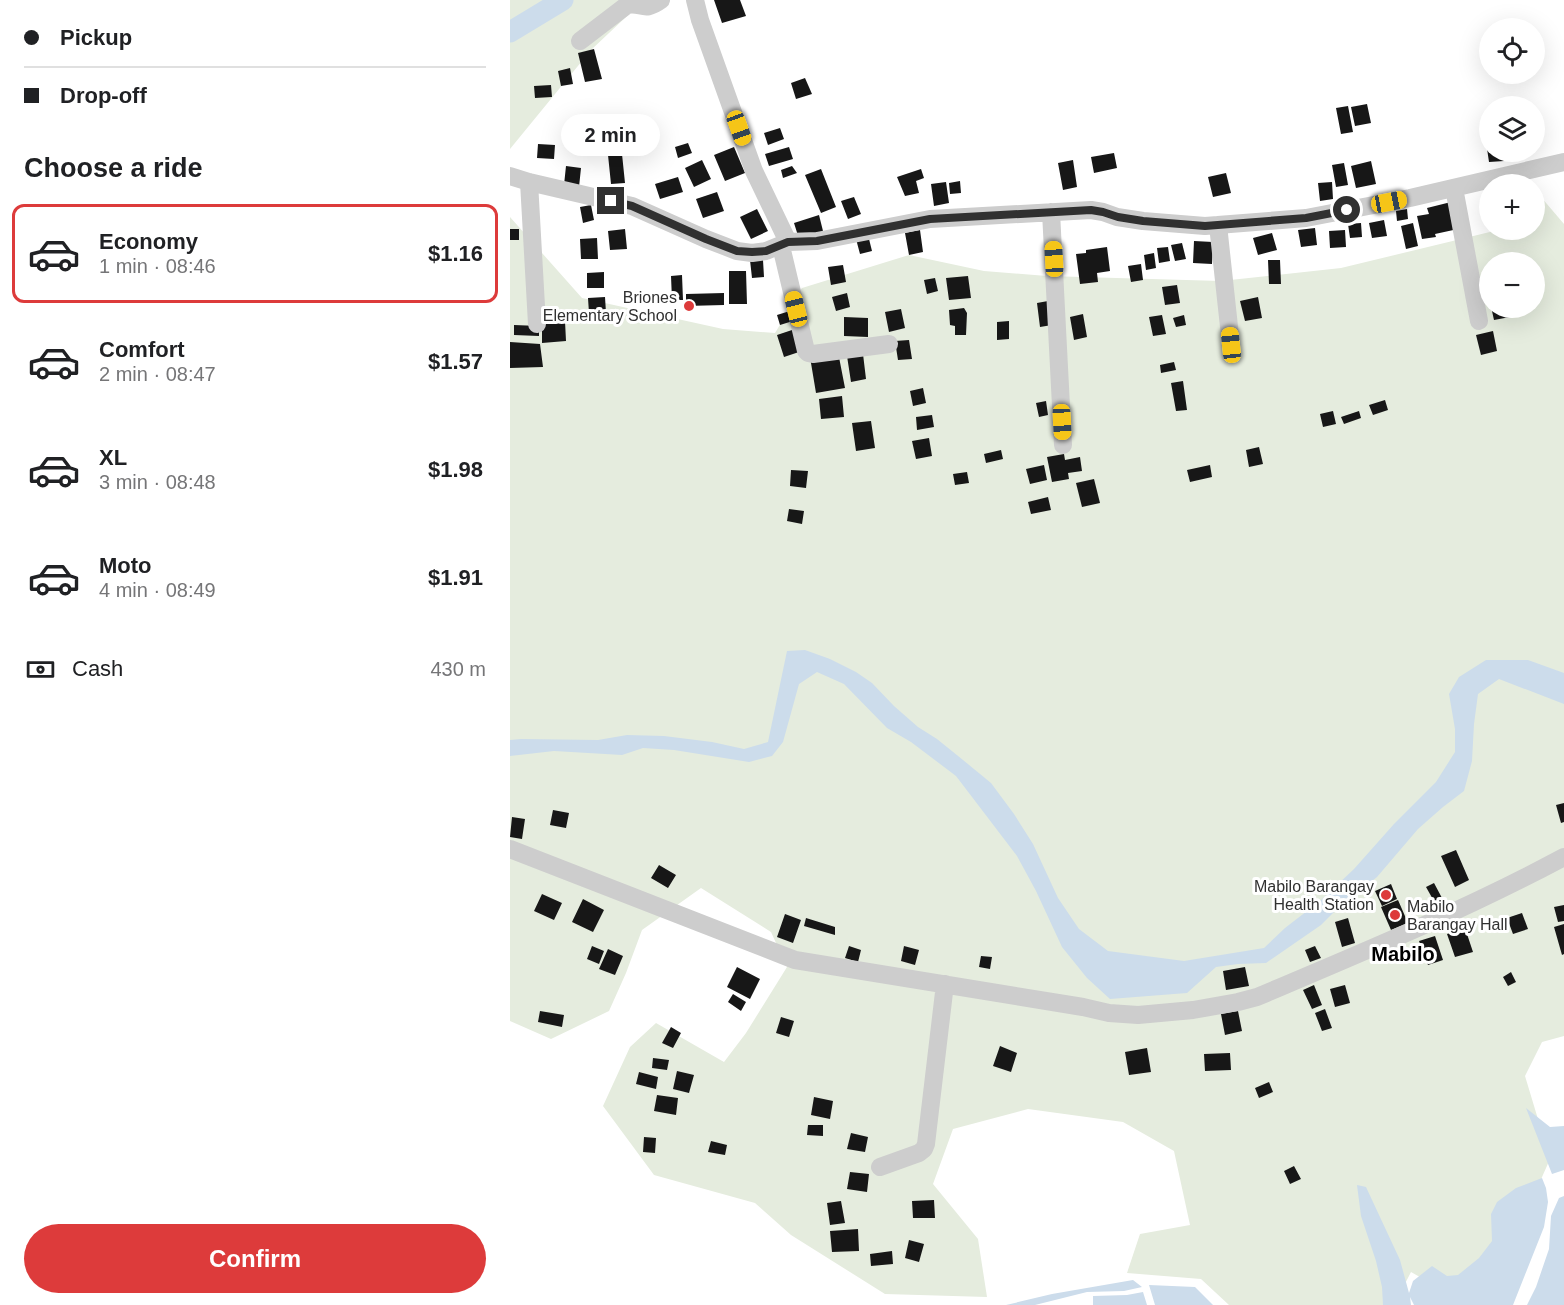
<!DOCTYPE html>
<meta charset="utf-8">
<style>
:root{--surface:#fff;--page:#f6f6f6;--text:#202124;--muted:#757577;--line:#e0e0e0;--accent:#dd3b3b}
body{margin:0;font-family:Arial,sans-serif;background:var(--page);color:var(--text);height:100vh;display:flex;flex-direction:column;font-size:22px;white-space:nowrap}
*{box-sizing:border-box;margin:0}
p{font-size:20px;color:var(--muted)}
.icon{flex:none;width:33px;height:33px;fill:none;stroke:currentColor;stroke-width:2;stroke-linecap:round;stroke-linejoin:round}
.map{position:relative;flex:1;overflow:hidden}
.side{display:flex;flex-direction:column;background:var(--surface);width:510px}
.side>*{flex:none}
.guide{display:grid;align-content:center;height:132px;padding:0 24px;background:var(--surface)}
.fabs{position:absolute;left:969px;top:18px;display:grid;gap:12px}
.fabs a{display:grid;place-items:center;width:66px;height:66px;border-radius:50%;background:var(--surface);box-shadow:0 6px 24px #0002;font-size:30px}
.end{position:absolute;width:27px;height:27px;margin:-14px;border:8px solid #303030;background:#fff;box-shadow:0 0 0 3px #fff}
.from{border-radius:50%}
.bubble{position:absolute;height:42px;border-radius:21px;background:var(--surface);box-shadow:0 6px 24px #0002;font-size:20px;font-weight:800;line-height:42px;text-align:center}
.car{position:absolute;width:18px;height:36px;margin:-18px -9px;border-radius:8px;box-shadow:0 0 4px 2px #0007;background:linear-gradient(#f5c518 24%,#345 0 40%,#f5c518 0 76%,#345 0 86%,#f5c518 0)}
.guide b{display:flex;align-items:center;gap:21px;height:57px;font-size:22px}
.guide b+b{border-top:2px solid var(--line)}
.guide i{width:15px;height:15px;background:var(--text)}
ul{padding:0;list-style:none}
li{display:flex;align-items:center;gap:18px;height:99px;margin:0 12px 9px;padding:0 12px;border:3px solid transparent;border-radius:12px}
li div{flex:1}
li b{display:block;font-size:22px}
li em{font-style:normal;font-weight:800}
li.current{border-color:var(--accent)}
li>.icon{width:54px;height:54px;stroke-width:1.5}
h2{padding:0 24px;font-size:27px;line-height:72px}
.pay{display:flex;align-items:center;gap:15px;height:66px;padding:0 24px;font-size:22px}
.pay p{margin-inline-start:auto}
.cta{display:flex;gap:12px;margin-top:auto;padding:12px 24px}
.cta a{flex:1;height:69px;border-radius:36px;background:var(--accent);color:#fff;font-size:24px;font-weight:800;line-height:69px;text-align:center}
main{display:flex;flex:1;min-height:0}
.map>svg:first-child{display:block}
.green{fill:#e5ecde;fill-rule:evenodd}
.water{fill:#ccdceb}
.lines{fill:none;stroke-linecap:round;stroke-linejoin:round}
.river{stroke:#ccdceb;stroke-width:21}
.building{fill:#171717}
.minor{stroke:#cdcdcd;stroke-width:18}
.route{stroke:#303030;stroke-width:8}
.poi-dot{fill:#dd3b3b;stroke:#fff;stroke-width:2}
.labels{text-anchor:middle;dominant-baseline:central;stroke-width:6;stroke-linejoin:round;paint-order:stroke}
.poi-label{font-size:16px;fill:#303030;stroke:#fff;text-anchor:end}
.quarter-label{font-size:20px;font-weight:bold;fill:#000;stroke:#fff}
</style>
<main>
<section class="side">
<div class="guide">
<b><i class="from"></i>Pickup</b>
<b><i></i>Drop-off</b>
</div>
<h2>Choose a ride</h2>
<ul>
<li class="current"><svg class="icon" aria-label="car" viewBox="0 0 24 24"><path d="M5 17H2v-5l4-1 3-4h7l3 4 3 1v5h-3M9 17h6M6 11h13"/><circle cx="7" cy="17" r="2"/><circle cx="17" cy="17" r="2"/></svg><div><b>Economy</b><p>1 min · 08:46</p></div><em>$1.16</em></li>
<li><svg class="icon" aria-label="car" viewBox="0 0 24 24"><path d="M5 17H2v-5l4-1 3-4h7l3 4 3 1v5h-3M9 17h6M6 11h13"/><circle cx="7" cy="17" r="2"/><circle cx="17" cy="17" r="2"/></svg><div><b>Comfort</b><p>2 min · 08:47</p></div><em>$1.57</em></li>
<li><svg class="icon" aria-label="car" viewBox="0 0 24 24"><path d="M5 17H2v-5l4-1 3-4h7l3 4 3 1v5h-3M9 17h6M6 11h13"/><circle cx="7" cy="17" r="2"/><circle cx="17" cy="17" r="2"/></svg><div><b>XL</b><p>3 min · 08:48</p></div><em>$1.98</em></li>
<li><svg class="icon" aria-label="car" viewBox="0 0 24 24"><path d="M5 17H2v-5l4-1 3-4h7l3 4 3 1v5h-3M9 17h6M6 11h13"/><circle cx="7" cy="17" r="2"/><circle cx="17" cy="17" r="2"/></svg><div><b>Moto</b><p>4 min · 08:49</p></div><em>$1.91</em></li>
</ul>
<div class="pay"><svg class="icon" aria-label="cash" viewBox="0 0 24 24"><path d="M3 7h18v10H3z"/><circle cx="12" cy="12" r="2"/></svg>Cash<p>430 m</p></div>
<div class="cta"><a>Confirm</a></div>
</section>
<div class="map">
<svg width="1054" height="1305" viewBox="0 0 1054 1305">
<rect width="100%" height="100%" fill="#fff"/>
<!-- green -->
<path class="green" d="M0 0H134L81 50 0 149Z
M1025 190 1054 224V1036L1032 1042 1015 1076 1040 1159 1002 1245 945 1297 901 1272 884 1305H719L691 1279 617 1273 630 1234 680 1225 664 1151 613 1122 518 1109 443 1129 423 1184 468 1239 477 1297 375 1294 281 1235 245 1203 144 1175 93 1106 120 1047 146 1023 214 1062 236 1033 277 967 261 932 191 888 132 930 116 973 99 1011 41 1039 0 1021V217L72 298 213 329 265 333 292 288 399 255 474 271 537 276 711 281 831 268 984 231V230H1024ZM980 262H1024V308H980Z"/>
<!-- water -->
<path class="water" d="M295 650 320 659 346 672 362 683 384 706 408 727 427 739 453 760 481 783 504 814 523 844 548 898 569 929 598 951 674 961 754 948 775 928 810 901 844 869 884 824 926 782 945 752V729L939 694 949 677 976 660H1018L1054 673V704L989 679 968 694 964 724 962 761 954 791 933 807 908 829 867 877 829 907 811 925 756 963 728 964 706 967 677 993 600 999 577 978 552 947 526 891 507 856 446 776 401 742 377 728 334 684 307 672 289 684 273 742 262 756 239 762 164 750 133 748 112 755 44 751 0 756V740L11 739 88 740 117 735 154 736 202 742 234 749 258 742 277 651Z
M1016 1108 1040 1127 1054 1126V1170L1042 1174Z
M1032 1178 1036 1188 1038 1202 1034 1227 1003 1305H904L900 1297 901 1305H873L872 1287 866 1261 851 1216 847 1185 856 1187 890 1260 899 1293 903 1281 922 1266 937 1276 948 1275 969 1258 982 1241 981 1214 987 1202 1006 1188Z
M1054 1196V1305H1017L1026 1287 1039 1249 1041 1216 1049 1198Z
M623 1280 632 1287 614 1291 577 1292 525 1305H496L542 1294Z
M639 1285 685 1287 703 1305H645Z
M633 1292 637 1305H583V1296L617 1295Z"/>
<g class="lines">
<!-- river -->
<path class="river" d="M0 32 53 0"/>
</g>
<!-- building -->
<path class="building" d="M204 0H230L236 16 212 23Z
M84 49 92 79 75 82 68 53Z
M60 68 63 84 51 86 48 71Z
M295 78 302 94 286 99 281 83Z
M41 85 42 97 25 98 24 86Z
M857 104 861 123 845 126 841 107Z
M838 106 843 132 831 134 826 108Z
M108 126 111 145 98 146 96 128Z
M270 128 274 139 258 145 254 133Z
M980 134V152H993L994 161 979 162 975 135Z
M178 143 182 153 168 158 165 147Z
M28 144 45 145 44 159 27 158Z
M224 147 235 173 215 181 204 155Z
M279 147 283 159 259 166 255 154Z
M604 153 607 168 584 173 581 157Z
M112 154 115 183 101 184 98 155Z
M192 160 201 179 184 187 175 168Z
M563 160 567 187 553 190 548 163Z
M861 161 866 184 846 188 841 166Z
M834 163 838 185 826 187 822 165Z
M56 166 71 168 69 187 54 185Z
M282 166 287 173 273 178 271 170Z
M311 169 326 207 311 213 295 175Z
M411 169 414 178 406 181 409 193 395 196 387 177Z
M716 173 721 193 703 197 698 177Z
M168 177 173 192 150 199 145 184Z
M450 181 451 193 440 194 439 183Z
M436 182 439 203 424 206 421 184Z
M822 182 823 199 810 201 808 183Z
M207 192 214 211 193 218 186 199Z
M344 197 351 214 338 219 331 201Z
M941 202 948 229 925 234 926 237 912 239 907 216 919 214 917 208Z
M81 205 84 220 73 223 70 207Z
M247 209 258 231 241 239 230 217Z
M897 209 898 219 887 221 886 211Z
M309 215 314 235 290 242 284 223Z
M874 220 877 236 862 238 859 223Z
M851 223 852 237 840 238 838 224Z
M903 223 908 246 896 249 891 226Z
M805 228 807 245 791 247 788 230Z
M0 229H9V240H0Z
M115 229 117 249 100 250 98 231Z
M410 230 413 252 399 255 395 233Z
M835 230 836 247 820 248 819 231Z
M762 233 767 250 748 255 743 238Z
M358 235 362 251 350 254 346 239Z
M87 238 88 259H71L70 239Z
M684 241 703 242 702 264 683 263Z
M672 243 676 259 665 261 661 245Z
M597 247 600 271 587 273 588 282 570 284 566 254 576 253V250Z
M658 247 660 261 649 263 647 248Z
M644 253 646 268 636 270 634 255Z
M240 260H253L254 277 242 278Z
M758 260H770L771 284H759Z
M631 264 633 280 621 282 618 266Z
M333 265 336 282 321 285 318 267Z
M219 271H236L237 304H219Z
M94 272V288H77V273Z
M172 275 173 300H162L161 276Z
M458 276 461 298 439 300 436 278Z
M425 278 428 291 417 294 414 280Z
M667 285 670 303 655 305 652 287Z
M214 293V305L176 306V294Z
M337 293 340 307 326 311 322 297Z
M95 297 96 313H79L78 298Z
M748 297 752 318 735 321 730 301Z
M538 301 542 325 530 327 527 303Z
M454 308 457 313 456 335H445V326L440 325 439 310Z
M998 308 1000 317 984 320 982 311Z
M391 309 395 328 379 332 375 312Z
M283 310 286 320 270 325 267 315Z
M573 314 577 337 564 340 560 317Z
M652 315 656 334 643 336 639 317Z
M674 315 676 325 666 327 663 318Z
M334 317 358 318V337L334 336Z
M32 320 55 321 56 341 32 343Z
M499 321V339L487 340V322Z
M4 325 29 326V336L4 335Z
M285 329 292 351 274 357 267 335Z
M983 331 987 351 971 355 966 335Z
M399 340 402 359 388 360 385 341Z
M0 342 30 344 33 367 0 368Z
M328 352 335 388 306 393 300 357Z
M353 354 356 379 341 382 337 356Z
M664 362 666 370 651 373 650 365Z
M673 381 677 410 666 411 661 383Z
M413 388 416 403 403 406 400 391Z
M332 396 334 417 311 419 309 399Z
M875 400 878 410 863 415 859 405Z
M536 401 538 415 529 417 526 403Z
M823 411 826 424 813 427 810 414Z
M849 411 851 418 834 424 831 417Z
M422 415 424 427 407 430 406 417Z
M361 421 365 448 346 451 342 423Z
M419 438 422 456 406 459 402 441Z
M749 447 753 464 739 467 736 450Z
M491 450 493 459 476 463 474 454Z
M554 454 555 460 570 457 572 471 558 473 559 479 542 482 537 457Z
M534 465 537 480 520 484 516 469Z
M700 465 702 477 680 482 677 470Z
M281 470 298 471 296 488 280 486Z
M457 472 459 483 445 485 443 474Z
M584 479 590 503 572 507 566 483Z
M538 497 541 510 521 514 518 502Z
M279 509 294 511 292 524 277 521Z
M1054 803V822L1051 823 1046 805Z
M43 810 59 813 56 828 40 825Z
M2 817 15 819 12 839 0 837Z
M946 850 959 880 945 887 931 856Z
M149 865 166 875 158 888 141 878Z
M924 883 932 898 925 903 916 887Z
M881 884 887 899 872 906 865 891Z
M32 894 52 903 44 920 24 911Z
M73 899 94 910 83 932 62 922Z
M888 900 898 923 881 930 871 907Z
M1054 905V921L1048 922 1044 907Z
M1012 913 1018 929 1003 934 997 918Z
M275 914 291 920 283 943 267 937Z
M296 918 325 927V935L294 926Z
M838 918 845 943 832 947 825 922Z
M1054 924V954L1052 955 1044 927Z
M955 928 963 952 945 957 937 934Z
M925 936 933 960 918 965 909 941Z
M82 946 94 951 89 964 77 959Z
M339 946 351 950 348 962 335 958Z
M394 946 409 950 405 965 391 961Z
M805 946 811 958 800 962 795 950Z
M98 949 113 956 105 975 89 969Z
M471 956 482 957 480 969 469 967Z
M227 967 250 979 240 999 217 987Z
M735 967 739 986 716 990 713 971Z
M1001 972 1006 982 998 986 993 977Z
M804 985 812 1005 802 1009 793 990Z
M835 985 840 1003 825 1007 820 989Z
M223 994 236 1002 231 1011 218 1002Z
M815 1009 822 1028 812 1031 805 1013Z
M30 1011 54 1015 52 1027 28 1022Z
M728 1011 732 1031 715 1035 711 1014Z
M271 1017 284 1021 279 1037 266 1033Z
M161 1027 171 1033 163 1048 152 1043Z
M490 1046 507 1053 501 1072 483 1066Z
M637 1048 641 1072 619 1075 615 1052Z
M720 1053 721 1070 695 1071 694 1054Z
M143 1058 159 1060 157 1070 142 1068Z
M167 1071 184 1075 179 1093 163 1089Z
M129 1072 148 1077 146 1089 126 1084Z
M759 1082 763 1092 749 1098 745 1088Z
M147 1095 168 1098 166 1115 144 1111Z
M304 1097 323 1101 320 1119 301 1115Z
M298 1125H313V1136L297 1135Z
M341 1133 358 1137 355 1152 337 1149Z
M134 1137 146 1138 145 1153 133 1152Z
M201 1141 217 1145 215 1155 198 1152Z
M784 1166 791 1179 780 1184 774 1171Z
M340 1172 359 1174 357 1192 337 1189Z
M424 1200 425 1218H403L402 1201Z
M331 1201 335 1223 320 1225 317 1203Z
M348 1229 349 1251 322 1252 320 1231Z
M399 1240 414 1244 409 1262 395 1258Z
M382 1251 383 1264 361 1266 360 1254Z"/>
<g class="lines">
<!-- minor -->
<path class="minor" d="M185 0 190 20 244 171 278 242
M70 41 117 5C133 2 133 13 151 0
M0 176 19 182 122 206 196 239 227 251 242 253 256 251 278 242 307 241 420 219 581 210 593 212 607 217 633 221 695 226 796 218 900 198 1054 162
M19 182 27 324
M944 188 969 321
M541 212 553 445
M708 225 721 345
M271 246 296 351 298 353 303 354 379 344
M0 849 285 960 573 1007 599 1013 628 1015 683 1010 728 1002 747 997C851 953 955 910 1054 857
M370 1167 409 1153 414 1149 416 1144 435 984"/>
</g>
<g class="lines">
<!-- route -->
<path class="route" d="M101 201 122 206 196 239 227 251 242 252 256 251 278 242 307 241 420 219 581 210 593 212 608 217 633 221 695 226 796 218 837 210"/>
</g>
<!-- markers -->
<g class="poi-dot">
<circle cx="179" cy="306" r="6"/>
<circle cx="876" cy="895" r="6"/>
<circle cx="885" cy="915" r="6"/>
</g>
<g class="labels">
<!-- poi labels -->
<g class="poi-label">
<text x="167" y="297">Briones<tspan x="167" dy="18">Elementary School</tspan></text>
<text x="864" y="886">Mabilo Barangay<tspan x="864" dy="18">Health Station</tspan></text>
<text x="897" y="906" text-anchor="start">Mabilo<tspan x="897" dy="18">Barangay Hall</tspan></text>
</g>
<!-- quarter labels -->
<g class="quarter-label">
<text x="893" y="954">Mabilo</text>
</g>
</g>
</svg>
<div class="fabs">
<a><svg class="icon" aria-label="locate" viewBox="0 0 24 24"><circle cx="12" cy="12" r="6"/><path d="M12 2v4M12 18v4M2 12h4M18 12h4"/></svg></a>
<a><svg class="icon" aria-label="layers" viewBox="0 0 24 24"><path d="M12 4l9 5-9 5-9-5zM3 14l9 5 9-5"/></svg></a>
<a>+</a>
<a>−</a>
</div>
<i class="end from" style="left:837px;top:210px"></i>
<i class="end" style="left:101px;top:201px"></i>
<div class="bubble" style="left:51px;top:114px;width:99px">2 min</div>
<i class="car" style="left:229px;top:128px;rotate:160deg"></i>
<i class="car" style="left:879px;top:202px;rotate:79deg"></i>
<i class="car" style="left:544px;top:259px;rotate:357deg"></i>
<i class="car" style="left:286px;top:309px;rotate:346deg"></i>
<i class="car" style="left:721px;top:345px;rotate:354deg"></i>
<i class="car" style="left:552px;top:422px;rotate:177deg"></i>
</div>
</main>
